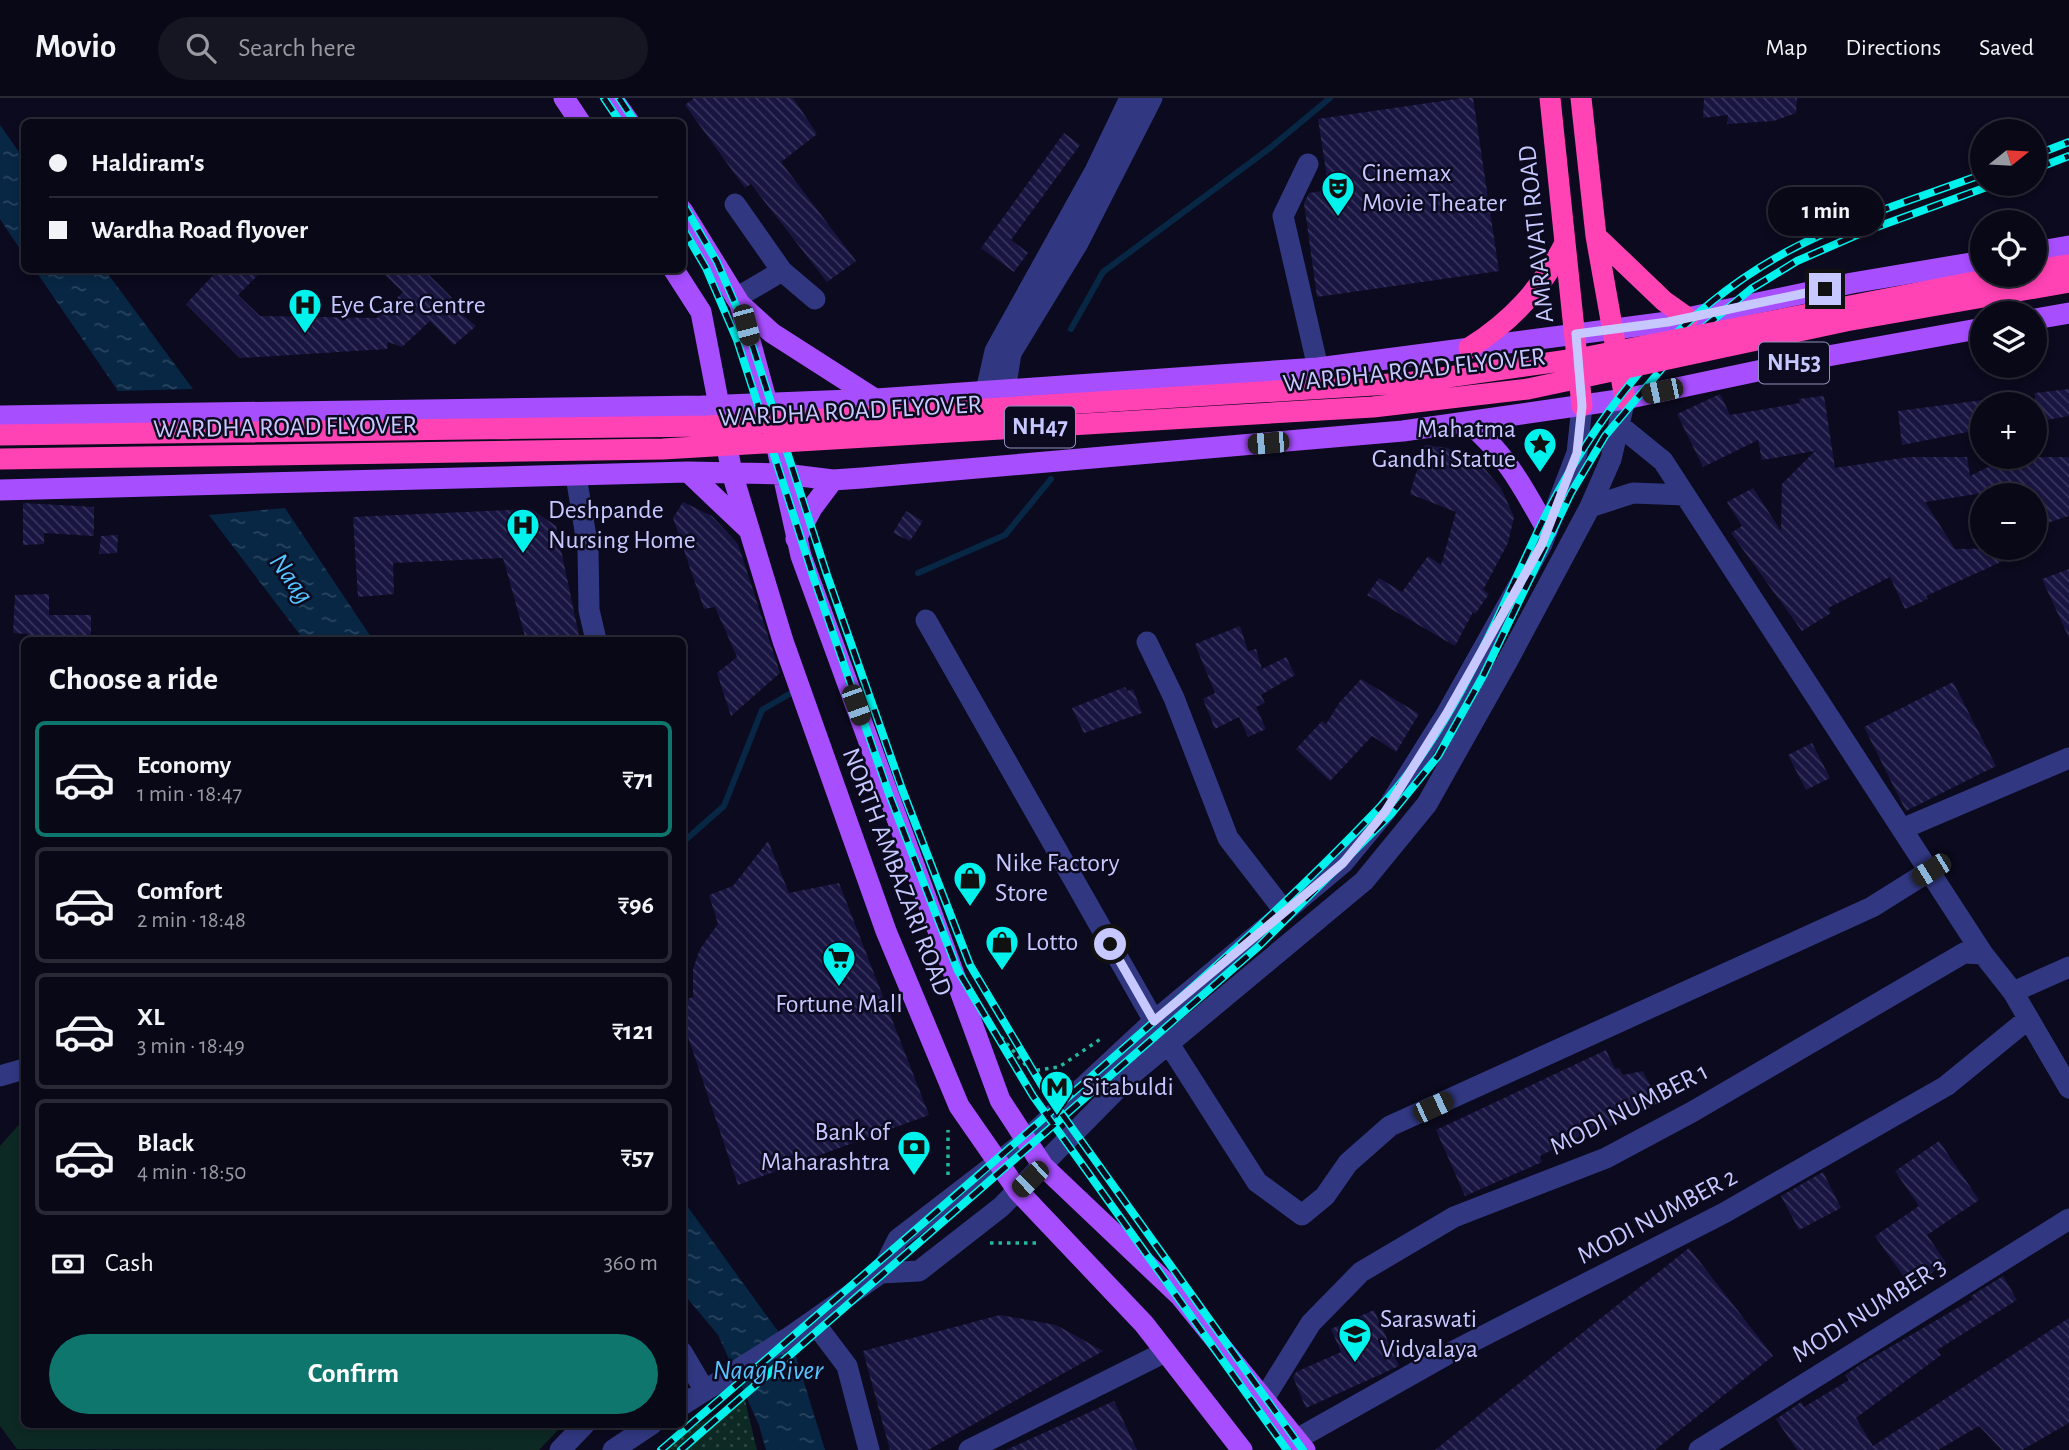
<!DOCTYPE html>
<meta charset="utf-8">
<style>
:root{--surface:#080816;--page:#161623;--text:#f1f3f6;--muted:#989aa1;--line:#292935;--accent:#0f766e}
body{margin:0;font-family:"Alegreya Sans",sans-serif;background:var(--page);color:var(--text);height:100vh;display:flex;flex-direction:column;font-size:26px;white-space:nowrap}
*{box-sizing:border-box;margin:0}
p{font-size:23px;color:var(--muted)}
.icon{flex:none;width:38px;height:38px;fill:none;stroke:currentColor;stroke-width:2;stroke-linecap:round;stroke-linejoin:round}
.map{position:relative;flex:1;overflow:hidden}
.sheet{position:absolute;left:21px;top:539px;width:665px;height:791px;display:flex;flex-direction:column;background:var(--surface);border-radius:10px;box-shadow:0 4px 10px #0003,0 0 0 2px var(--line)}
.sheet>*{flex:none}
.top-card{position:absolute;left:21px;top:21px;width:665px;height:154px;border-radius:10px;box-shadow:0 4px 10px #0003,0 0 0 2px var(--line);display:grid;align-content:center;height:154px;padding:0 28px;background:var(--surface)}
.needle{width:46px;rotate:72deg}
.tools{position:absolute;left:1970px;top:21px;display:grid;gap:14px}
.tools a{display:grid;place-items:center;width:77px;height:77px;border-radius:50%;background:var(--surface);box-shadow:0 4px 10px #0003,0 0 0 2px var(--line);font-size:35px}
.end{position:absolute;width:32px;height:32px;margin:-16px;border:9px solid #c7c8ff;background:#111;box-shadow:0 0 0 4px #111}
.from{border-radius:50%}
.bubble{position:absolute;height:49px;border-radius:24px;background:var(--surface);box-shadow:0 4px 10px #0003,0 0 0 2px var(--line);font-size:23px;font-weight:700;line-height:49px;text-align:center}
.car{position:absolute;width:21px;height:42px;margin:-21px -10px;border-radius:9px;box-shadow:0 0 5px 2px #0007;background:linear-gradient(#222 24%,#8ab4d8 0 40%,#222 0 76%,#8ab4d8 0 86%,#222 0)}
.top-card b{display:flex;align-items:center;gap:24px;height:66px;font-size:26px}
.top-card b+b{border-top:2px solid var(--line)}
.top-card i{width:18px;height:18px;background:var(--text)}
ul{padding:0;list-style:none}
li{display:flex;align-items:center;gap:21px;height:116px;margin:0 14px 10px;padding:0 14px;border:4px solid var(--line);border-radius:10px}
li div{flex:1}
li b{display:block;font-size:26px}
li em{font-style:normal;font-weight:700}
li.on{border-color:var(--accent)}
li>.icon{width:63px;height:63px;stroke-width:1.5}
h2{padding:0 28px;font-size:32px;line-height:84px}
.pay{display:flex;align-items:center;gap:18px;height:77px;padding:0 28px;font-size:26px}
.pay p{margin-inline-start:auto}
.primary-button{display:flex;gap:14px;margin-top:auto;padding:14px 28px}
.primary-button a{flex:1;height:80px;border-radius:42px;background:var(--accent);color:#fff;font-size:28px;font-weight:700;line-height:80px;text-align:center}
header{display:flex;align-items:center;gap:42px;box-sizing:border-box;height:98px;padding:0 35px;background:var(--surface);border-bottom:2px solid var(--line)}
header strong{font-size:33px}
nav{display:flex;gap:38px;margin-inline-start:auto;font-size:24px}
.search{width:490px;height:63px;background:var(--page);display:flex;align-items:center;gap:18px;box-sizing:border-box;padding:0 24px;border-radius:38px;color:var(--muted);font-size:26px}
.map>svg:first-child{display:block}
.grass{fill:url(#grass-dots)}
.park{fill:#0d2924}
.water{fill:url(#water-ripples)}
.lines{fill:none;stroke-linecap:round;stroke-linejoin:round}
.stream{stroke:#082744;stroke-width:6}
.building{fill:url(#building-back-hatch)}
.path{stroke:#23b79c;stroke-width:3.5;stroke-dasharray:3.5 5;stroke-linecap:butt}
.minor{stroke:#313881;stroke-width:21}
.major{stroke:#a74eff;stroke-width:21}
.highway{stroke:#ff42b4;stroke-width:21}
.rail-casing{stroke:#00f2ed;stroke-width:8}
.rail{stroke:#0b0a1e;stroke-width:5;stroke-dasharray:16;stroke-linecap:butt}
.highway-bridge{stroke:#ff42b4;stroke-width:21}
.route{stroke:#c7c8ff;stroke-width:9}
.labels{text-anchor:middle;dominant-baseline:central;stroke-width:5;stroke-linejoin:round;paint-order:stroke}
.shield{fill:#0b0a1e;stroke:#8f8fbc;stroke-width:2}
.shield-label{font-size:24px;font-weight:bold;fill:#c7c8ff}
.poi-label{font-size:26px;fill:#c7c8ff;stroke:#0b0a1e;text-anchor:start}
.street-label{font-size:26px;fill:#c7c8ff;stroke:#0b0a1e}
.water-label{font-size:28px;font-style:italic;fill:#55c5ff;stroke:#0b0a1e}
</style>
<header>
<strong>Movio</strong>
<div class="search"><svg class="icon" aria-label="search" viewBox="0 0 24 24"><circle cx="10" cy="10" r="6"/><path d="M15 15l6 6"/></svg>Search here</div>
<nav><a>Map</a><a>Directions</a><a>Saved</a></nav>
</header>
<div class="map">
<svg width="2069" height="1352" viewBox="0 0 2069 1352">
<defs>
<pattern id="grass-dots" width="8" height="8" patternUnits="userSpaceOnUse" patternTransform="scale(1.75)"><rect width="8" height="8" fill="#0d2924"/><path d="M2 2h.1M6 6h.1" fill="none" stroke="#2f4745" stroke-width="1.8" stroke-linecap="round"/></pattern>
<pattern id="water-ripples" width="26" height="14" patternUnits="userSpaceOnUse" patternTransform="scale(1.75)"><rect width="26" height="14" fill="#082744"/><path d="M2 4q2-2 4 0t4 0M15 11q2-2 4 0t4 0" fill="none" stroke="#2a4560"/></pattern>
<pattern id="building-back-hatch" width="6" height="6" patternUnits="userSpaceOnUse" patternTransform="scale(1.75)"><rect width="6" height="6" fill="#181541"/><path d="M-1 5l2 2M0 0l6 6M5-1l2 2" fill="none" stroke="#38365e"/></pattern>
</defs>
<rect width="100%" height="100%" fill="#0b0a1e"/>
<!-- grass -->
<path class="grass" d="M744 1298 757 1352H657Z"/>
<!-- park -->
<path class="park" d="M24 1021V1326L563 1327 539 1352 17 1351 0 1328V1048Z"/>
<!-- water -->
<path class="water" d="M0 27 24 61V157L0 121Z
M35 172H105L193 291 118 293Z
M285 410 373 542H304L209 417Z
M682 1101 796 1258 825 1352H766L759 1327 718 1237 683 1195Z"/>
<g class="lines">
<!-- stream -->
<path class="stream" d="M1071 231 1103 174 1270 50 1330 0
M918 475 1005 437 1051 381
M682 745 724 708 762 612 791 595"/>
</g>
<!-- building -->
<path class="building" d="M694 0H793L817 36 781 64 856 163 827 184 751 86 745 90 685 7Z
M1463 0H1473L1499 173 1317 199 1304 105 1309 95 1329 92 1318 21Z
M1704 0H1797L1796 15 1774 23 1727 26 1728 17 1703 20Z
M1064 35 1080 47 1011 142 1028 155 1014 174 981 150Z
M218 172H263L238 197 260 218 377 220 403 194 380 172H424L452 200 448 204 476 228 454 247 430 223 402 249 388 244 387 251 240 260 186 206Z
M2069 291V318L2035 324V295Z
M1720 296 1730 317 1800 305 1799 301 1824 298 1835 370 1909 359H1967L1970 378 2008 359H2069V418L2035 429V397H1997L1996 393 1925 404 1955 451 2032 450 1926 498 1928 501 1905 511 1890 479 1828 510 1831 515 1802 533 1731 435 1742 428 1727 404 1753 390 1781 433 1782 386 1815 353 1762 362 1758 342 1703 369 1677 316Z
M1983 302V331L1902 347 1898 313Z
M1424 347 1448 350 1483 369 1501 390 1514 419 1508 445 1483 492 1489 496 1475 516 1473 514 1455 548 1367 497 1379 480 1402 494 1428 458 1441 467 1456 414 1410 396Z
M683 404 712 418 738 446 780 575 731 618 717 575 737 559 715 509 704 511 673 420Z
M23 405 94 409V438L44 435V446L23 447Z
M531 411 556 428 580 542H526L503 460 393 465 394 496 358 499 353 419Z
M906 413 923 423 910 443 893 435Z
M118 437 117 455 99 456 101 438Z
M2069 471V540L2042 481Z
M49 496V517H91V542H27L28 536 13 535 15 497Z
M1240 528 1248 553 1256 551 1262 571 1286 559 1295 577 1261 597 1265 605 1256 609 1266 631 1248 639 1239 619 1215 631 1203 601 1215 595 1195 546Z
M1361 581 1419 616 1396 654 1372 638 1330 683 1296 651 1322 623 1326 626 1340 604Z
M1953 584 1996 668 1906 713 1864 629Z
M1125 589 1127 593 1133 591 1142 615 1084 635 1072 610Z
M1812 645 1830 680 1806 692 1788 657Z
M768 743 789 795 839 785 929 1017 738 1087 682 921V903L693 899V871L700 851 718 826 709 797 733 788Z
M1606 952 1615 971 1619 970 1623 977 1643 973 1659 1005 1602 1032 1600 1028 1540 1058 1542 1064 1465 1098 1436 1032Z
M1939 1043 1979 1102 1927 1137 1946 1165 1911 1189 1875 1138 1919 1108 1895 1073Z
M1823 1074 1841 1110 1799 1132 1781 1098Z
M1689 1150 1773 1258 1655 1352H1435Z
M2003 1178 2017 1202 1937 1252 1941 1257 1856 1320 1873 1348 2069 1220V1325L2022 1352H2002L1979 1328 1938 1352H1797L1776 1321 1801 1304 1804 1309 1849 1282 1845 1277 1861 1266 1973 1201 1971 1198Z
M1374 1212 1399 1268 1306 1310 1293 1279 1296 1274 1341 1254 1331 1231Z
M1000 1217 1056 1227 1103 1253 928 1352H890L863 1253Z
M1114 1303 1137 1352H1006Z"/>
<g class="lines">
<!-- path -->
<path class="path" d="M1001 939 1031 973 1059 969 1102 940
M948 1077V1032
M990 1145H1038"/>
<!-- minor -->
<path class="minor" d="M1308 66 1283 118 1318 270
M735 106 782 173 815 201
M736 200 782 173
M986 293 995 253 1095 73 1130 0
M1005 293 1011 255 1078 145 1152 0
M1620 328 1663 363 1983 856 2013 894 2069 990
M576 378 588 451 589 512 596 542
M1590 409 1633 395 1685 397
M926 522 1154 923
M1147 544 1174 600 1228 740 1285 814
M1902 731 2069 660
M2013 894 2069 869
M1169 946 1257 1084 1302 1117 1325 1098 1348 1065 1390 1028 1872 809 1931 772
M0 978 24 971
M881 1175 919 1173 1001 1109 1131 977 1364 783 1427 706 1508 562 1590 409 1611 361 1625 301
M813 1223 847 1268 869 1352
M682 1254 705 1293
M1265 1299 1311 1225 1361 1174 1454 1119 1606 1060 1692 1014 1964 855 1983 856
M682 1307 788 1240 881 1175 898 1141 1024 1044 1154 923 1343 765 1385 714 1447 615 1542 446 1577 355 1582 308
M1297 1341 1446 1257 1724 1115 1946 988 2028 921
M560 1352 585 1326
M613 1352 652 1326
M969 1352 1165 1254
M1699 1352 2069 1121"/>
<!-- major -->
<path class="major" d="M564 0 580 24
M612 0 629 24
M682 112 740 206 767 305 801 458 1000 1002 1043 1068 1180 1198 1305 1352
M2035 154 2069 148
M674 172 701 214 732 375 783 543 886 833 959 1008 1018 1093 1144 1226 1242 1352
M740 206 772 235 875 301
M2035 221 2069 215
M0 318 702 308 876 301 1318 270 1668 224 1852 185 1983 163
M1467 324C1505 354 1524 391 1547 432
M688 374 749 432
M0 392 688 374 784 376 833 382 862 380 1403 333 1625 301 1828 258 1983 230
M796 441 812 410 833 382"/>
<!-- highway -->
<path class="highway" d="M1550 0 1582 308
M1581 0 1596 138 1625 301
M1596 138 1664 203 1688 220
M2035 172 2069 167
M1469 250C1512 223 1542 190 1565 145"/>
<defs>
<path id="rail" d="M604 0 620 24
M619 0 635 24
M2035 57 2069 44
M2035 71 2069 58
M682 104 717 164 749 237 827 477 902 691 970 867 1044 991 1303 1352
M682 129 706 170 737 242 814 481 889 696 958 873 1033 998 1287 1352
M661 1352C794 1237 928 1122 1060 1006 1169 911 1278 816 1378 711 1447 639 1487 542 1529 452 1585 329 1668 217 1790 152 1850 120 1919 100 1983 76
M681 1352 1259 848 1391 716 1438 658 1483 578 1571 395 1605 338 1680 249 1751 191 1797 163 1866 133 1995 86"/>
</defs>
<!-- rail casing -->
<use href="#rail" class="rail-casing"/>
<!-- rail -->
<use href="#rail" class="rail"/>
<!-- highway-bridge -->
<path class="highway-bridge" d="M0 337 708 328 1406 285 1582 260 2010 177
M0 361 663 351 1373 309 1528 291 1846 223 2069 184"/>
</g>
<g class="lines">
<!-- route -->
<path class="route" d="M1110 846 1154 923 1343 765 1385 714 1447 615 1542 446 1577 355 1582 308 1576 236 1668 224 1825 191"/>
</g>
<!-- icons -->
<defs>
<symbol id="theatre-pin" viewBox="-11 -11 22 30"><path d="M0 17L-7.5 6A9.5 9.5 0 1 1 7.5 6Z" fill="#00f2ed" stroke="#0b0a1e"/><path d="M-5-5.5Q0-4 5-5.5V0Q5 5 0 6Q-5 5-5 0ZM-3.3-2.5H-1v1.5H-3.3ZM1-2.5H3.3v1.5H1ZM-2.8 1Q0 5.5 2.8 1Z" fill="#111"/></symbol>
<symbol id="hospital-pin" viewBox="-11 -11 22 30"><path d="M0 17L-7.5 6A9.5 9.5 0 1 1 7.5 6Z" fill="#00f2ed" stroke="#0b0a1e"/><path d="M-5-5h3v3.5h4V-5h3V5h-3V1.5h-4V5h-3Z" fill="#111"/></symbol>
<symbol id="sight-pin" viewBox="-11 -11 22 30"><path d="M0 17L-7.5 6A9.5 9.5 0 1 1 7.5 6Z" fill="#00f2ed" stroke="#0b0a1e"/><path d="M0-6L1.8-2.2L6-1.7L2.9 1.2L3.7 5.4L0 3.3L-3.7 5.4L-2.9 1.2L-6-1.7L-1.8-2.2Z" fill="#111"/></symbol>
<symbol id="shop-pin" viewBox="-11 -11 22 30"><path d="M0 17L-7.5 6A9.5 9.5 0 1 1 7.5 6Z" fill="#00f2ed" stroke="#0b0a1e"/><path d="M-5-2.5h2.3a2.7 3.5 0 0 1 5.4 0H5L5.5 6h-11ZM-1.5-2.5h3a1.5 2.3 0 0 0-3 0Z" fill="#111"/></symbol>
<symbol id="supermarket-pin" viewBox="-11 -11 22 30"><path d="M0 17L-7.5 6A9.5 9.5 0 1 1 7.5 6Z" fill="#00f2ed" stroke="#0b0a1e"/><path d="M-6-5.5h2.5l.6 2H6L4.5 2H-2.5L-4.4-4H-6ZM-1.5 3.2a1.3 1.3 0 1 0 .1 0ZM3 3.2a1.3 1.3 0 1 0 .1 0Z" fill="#111"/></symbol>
<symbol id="metro-pin" viewBox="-11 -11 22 30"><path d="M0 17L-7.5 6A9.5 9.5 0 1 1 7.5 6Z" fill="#00f2ed" stroke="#0b0a1e"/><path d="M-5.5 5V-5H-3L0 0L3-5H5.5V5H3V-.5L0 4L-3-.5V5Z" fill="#111"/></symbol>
<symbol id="bank-pin" viewBox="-11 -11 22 30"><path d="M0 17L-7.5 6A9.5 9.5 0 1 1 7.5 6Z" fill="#00f2ed" stroke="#0b0a1e"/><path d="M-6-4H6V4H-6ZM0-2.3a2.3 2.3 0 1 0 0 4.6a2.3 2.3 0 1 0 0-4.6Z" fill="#111"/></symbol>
<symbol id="school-pin" viewBox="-11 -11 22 30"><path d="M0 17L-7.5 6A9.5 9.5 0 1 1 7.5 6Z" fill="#00f2ed" stroke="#0b0a1e"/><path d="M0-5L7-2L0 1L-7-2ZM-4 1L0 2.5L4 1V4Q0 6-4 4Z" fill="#111"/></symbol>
</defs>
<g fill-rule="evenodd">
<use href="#theatre-pin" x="1319" y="71" width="38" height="52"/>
<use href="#hospital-pin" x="286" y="188" width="38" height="52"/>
<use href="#sight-pin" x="1521" y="327" width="38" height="52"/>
<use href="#hospital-pin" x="504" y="408" width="38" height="52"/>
<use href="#shop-pin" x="951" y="761" width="38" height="52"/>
<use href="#shop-pin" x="983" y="825" width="38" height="52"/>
<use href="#supermarket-pin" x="820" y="841" width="38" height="52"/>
<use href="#metro-pin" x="1038" y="970" width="38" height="52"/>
<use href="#bank-pin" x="895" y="1030" width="38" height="52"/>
<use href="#school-pin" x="1336" y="1217" width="38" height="52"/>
</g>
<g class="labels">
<!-- shield labels -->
<g class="shield">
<rect x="1759" y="244.5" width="70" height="41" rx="5"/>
<rect x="1005" y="308.5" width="70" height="41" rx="5"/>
</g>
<g class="shield-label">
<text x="1794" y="265">NH53</text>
<text x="1040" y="329">NH47</text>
</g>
<!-- poi labels -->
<g class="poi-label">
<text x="1362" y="75">Cinemax<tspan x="1362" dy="30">Movie Theater</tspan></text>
<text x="330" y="207">Eye Care Centre</text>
<text x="1516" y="331" text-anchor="end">Mahatma<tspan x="1516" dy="30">Gandhi Statue</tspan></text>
<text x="548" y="412">Deshpande<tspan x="548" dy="30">Nursing Home</tspan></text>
<text x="995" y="765">Nike Factory<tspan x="995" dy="30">Store</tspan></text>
<text x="1026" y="844">Lotto</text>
<text x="839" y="906" text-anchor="middle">Fortune Mall</text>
<text x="1082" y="989">Sitabuldi</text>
<text x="890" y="1034" text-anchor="end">Bank of<tspan x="890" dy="30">Maharashtra</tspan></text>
<text x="1380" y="1221">Saraswati<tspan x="1380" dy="30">Vidyalaya</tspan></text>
</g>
<!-- street labels -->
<g class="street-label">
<text transform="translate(1536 136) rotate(-96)">AMRAVATI ROAD</text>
<text transform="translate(1414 272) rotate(-6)">WARDHA ROAD FLYOVER</text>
<text transform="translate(850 313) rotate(-3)">WARDHA ROAD FLYOVER</text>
<text transform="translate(285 329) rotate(-1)">WARDHA ROAD FLYOVER</text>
<text transform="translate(897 774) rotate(69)">NORTH AMBAZARI ROAD</text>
<text transform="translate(1629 1011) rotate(-27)">MODI NUMBER 1</text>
<text transform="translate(1657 1118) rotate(-28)">MODI NUMBER 2</text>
<text transform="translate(1869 1212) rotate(-32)">MODI NUMBER 3</text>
</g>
<!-- water labels -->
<g class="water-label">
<text transform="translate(291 481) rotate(54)">Naag</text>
<text x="768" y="1273">Naag River</text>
</g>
</g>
</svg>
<div class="tools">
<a><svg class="needle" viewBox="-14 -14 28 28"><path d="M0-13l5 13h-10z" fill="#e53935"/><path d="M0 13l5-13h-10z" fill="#989aa1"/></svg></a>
<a><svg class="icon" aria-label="locate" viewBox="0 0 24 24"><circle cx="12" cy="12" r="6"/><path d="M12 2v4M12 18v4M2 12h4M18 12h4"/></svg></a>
<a><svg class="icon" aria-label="layers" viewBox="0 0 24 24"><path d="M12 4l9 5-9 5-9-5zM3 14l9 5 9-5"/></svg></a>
<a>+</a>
<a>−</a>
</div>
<i class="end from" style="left:1110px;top:846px"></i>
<i class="end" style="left:1825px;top:191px"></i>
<div class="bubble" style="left:1768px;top:89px;width:116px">1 min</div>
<i class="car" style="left:746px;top:227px;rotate:165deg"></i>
<i class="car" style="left:1662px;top:293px;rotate:258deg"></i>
<i class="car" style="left:1268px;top:345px;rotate:265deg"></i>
<i class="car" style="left:856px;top:607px;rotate:160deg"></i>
<i class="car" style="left:1931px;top:772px;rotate:238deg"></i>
<i class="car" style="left:1433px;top:1009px;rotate:65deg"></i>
<i class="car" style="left:1030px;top:1081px;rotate:226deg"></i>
<div class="top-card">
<b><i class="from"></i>Haldiram's</b>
<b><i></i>Wardha Road flyover</b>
</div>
<section class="sheet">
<h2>Choose a ride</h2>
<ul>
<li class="on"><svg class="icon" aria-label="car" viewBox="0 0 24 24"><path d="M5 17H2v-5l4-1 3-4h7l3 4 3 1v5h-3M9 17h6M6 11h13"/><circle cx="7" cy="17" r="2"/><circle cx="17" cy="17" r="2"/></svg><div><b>Economy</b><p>1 min · 18:47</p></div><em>₹71</em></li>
<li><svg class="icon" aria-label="car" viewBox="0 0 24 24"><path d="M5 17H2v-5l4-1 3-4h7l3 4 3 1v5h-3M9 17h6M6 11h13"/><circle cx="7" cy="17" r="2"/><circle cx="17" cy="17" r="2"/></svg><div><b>Comfort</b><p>2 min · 18:48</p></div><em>₹96</em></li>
<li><svg class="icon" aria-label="car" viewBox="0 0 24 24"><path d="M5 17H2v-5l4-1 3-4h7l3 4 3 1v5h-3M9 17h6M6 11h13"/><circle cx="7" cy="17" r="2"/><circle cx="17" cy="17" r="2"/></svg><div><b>XL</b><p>3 min · 18:49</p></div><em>₹121</em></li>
<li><svg class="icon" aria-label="car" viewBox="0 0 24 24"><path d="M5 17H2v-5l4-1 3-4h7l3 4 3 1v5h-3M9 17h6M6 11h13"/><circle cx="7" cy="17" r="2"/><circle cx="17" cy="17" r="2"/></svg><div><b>Black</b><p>4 min · 18:50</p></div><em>₹57</em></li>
</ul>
<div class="pay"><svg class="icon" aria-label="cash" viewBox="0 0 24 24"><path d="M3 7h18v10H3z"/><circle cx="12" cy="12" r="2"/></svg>Cash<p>360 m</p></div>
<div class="primary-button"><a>Confirm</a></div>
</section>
</div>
